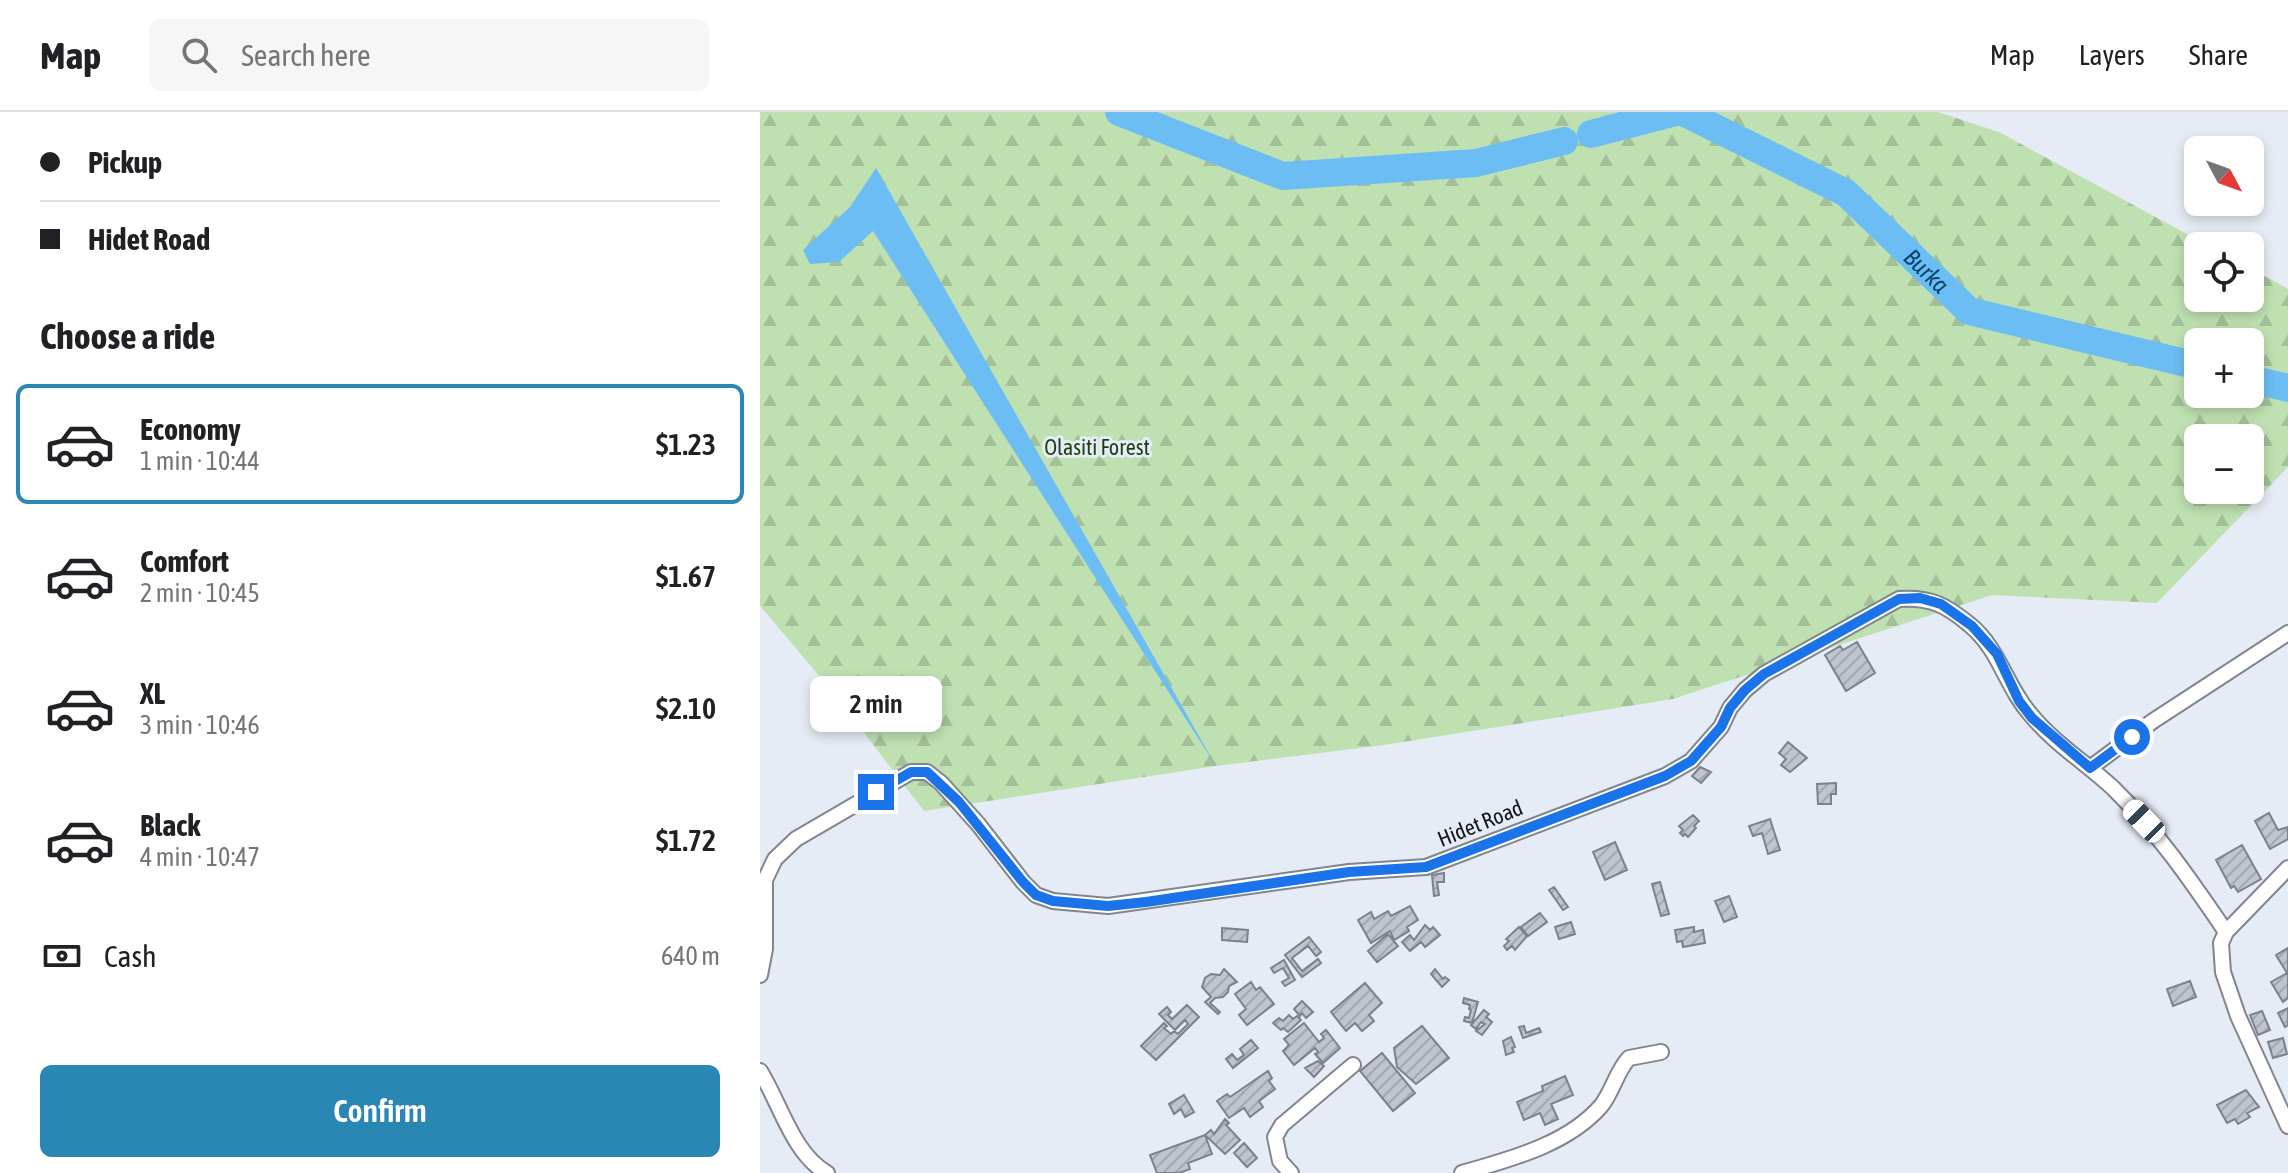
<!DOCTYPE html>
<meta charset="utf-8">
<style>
:root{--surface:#fff;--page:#f6f6f6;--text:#202124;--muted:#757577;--line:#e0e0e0;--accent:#2a86b3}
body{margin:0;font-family:"Asap Condensed",sans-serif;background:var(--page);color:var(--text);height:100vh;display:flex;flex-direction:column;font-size:30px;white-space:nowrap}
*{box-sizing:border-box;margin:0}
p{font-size:26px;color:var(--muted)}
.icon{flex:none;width:44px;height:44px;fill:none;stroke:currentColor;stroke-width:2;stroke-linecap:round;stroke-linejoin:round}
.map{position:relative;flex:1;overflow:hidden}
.side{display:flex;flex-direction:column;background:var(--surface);width:760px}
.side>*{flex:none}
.hud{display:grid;align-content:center;height:176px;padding:0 40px;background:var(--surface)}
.needle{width:52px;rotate:131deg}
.buttons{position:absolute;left:1424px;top:24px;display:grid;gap:16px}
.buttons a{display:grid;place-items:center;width:80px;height:80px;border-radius:12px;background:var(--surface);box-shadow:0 4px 12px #0003;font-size:40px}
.end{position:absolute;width:36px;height:36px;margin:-18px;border:10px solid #1a73e8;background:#fff;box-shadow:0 0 0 4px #fff}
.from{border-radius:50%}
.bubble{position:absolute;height:56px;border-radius:12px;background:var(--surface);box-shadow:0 4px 12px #0003;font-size:26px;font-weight:600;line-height:56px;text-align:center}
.car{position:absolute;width:24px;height:48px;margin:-24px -12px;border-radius:10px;box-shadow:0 0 6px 2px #0007;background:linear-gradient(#fff 24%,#345 0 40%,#fff 0 76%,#345 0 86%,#fff 0)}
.hud b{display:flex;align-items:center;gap:28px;height:76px;font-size:30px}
.hud b+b{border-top:2px solid var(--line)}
.hud i{width:20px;height:20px;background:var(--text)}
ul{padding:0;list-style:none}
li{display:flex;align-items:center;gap:24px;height:120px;margin:0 16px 12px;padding:0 24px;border:4px solid transparent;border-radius:12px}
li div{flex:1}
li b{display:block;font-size:30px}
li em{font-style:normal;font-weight:600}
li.on{border-color:var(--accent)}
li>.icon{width:72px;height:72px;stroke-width:1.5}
h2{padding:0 40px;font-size:36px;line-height:96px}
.pay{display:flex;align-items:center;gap:20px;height:88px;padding:0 40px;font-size:30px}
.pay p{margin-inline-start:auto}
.button{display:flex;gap:16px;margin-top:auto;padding:16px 40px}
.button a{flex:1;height:92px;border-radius:12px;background:var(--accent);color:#fff;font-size:32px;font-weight:600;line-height:92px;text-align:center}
header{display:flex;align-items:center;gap:48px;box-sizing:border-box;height:112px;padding:0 40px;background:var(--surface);border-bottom:2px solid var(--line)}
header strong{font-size:38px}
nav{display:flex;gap:44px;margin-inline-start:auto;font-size:28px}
.search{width:560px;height:72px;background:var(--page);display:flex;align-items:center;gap:20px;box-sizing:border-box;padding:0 28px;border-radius:12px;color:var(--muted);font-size:30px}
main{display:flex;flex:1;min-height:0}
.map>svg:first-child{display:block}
.forest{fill:url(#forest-firs);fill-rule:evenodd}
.water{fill:#6cbdf4}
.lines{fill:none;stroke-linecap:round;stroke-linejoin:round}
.river{stroke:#6cbdf4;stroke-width:28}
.building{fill:url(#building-hatch);stroke:#7c818a;stroke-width:2}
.street-casing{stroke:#80858e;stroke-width:18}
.street{stroke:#fff;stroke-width:14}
.route{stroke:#1a73e8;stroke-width:10}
.labels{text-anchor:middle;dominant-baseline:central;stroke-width:6;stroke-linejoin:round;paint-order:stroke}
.park-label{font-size:22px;fill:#1f3f0e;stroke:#e6ecf5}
.street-label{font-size:22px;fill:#121417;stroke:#e6ecf5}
.water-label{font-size:24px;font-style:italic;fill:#03466a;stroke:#e6ecf5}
</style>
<header>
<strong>Map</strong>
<div class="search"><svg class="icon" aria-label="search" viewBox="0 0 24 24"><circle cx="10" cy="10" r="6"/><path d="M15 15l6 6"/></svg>Search here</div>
<nav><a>Map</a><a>Layers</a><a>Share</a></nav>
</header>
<main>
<section class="side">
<div class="hud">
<b><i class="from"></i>Pickup</b>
<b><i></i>Hidet Road</b>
</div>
<h2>Choose a ride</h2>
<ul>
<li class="on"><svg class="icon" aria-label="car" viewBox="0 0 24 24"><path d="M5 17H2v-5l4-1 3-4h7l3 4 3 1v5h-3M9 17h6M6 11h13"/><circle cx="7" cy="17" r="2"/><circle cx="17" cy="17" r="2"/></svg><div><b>Economy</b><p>1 min · 10:44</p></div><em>$1.23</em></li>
<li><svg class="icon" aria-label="car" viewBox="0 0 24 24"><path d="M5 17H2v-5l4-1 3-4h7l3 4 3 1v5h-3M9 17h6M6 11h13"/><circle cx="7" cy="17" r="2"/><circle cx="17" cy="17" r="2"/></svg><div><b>Comfort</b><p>2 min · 10:45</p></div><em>$1.67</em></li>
<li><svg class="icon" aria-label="car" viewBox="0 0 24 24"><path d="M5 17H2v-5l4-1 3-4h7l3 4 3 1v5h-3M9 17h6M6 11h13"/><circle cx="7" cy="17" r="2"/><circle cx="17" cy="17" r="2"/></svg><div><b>XL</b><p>3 min · 10:46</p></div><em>$2.10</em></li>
<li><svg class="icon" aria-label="car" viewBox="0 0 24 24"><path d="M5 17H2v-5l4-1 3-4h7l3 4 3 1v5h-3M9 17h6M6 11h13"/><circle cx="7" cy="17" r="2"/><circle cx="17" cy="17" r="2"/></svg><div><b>Black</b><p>4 min · 10:47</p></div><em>$1.72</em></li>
</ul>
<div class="pay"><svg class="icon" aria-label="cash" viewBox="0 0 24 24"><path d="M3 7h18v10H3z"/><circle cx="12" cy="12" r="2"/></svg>Cash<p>640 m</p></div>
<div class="button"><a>Confirm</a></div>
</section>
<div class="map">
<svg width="1528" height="1061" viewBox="0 0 1528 1061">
<defs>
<pattern id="forest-firs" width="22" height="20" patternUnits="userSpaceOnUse" patternTransform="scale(2)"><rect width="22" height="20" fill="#bfe1b1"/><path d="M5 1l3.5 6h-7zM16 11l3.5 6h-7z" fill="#a3c098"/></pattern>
<pattern id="building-hatch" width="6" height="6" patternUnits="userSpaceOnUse" patternTransform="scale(2)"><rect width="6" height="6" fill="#bfc5ce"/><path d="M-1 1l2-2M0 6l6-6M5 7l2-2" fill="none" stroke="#a3a8b0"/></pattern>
</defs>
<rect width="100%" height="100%" fill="#e6ecf5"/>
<!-- forest -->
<path class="forest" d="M0 0H1178L1239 20 1449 134H1438V186H1490V156L1528 177V355L1397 491 1232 483 913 587 624 633 456 654 164 699 72 579 0 494ZM1438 230H1490V282H1438ZM1438 326H1490V378H1438Z"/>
<!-- water -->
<path class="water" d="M116 56 456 654 113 119 79 150 50 152 43 138 90 95Z"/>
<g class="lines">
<!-- river -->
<g class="river">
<path d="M359 0 523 64 716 51 804 29"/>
<path id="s1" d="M923 0 1086 81 1209 199 1438 254"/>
<path d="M831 22 916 0"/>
<path d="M1490 267 1528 276"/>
</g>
</g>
<!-- building -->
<path class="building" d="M1097 530 1115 561 1086 579 1065 543 1080 534 1083 538Z
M1028 630 1047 646 1030 660 1021 653 1026 647 1019 641Z
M940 655 951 660 941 671 932 664Z
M1076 671V682H1071V692H1058L1057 672Z
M1509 701 1518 718 1528 715V727L1510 737 1495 709Z
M933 703 939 709 934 714 936 716 928 725 925 722 923 724 920 721 923 718 919 714Z
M1010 707 1020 738 1008 742 1002 721 993 724 989 714Z
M855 730 867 758 845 768 833 740Z
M1482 733 1501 767 1478 780 1474 774 1471 776 1456 748Z
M684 761V770H677L679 783 674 784 672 763Z
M900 770 909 802 901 804 892 772Z
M794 775 808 795 803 798 789 778Z
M969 784 977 805 964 810 955 789Z
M650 794 658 808 647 815 649 819 634 828 630 819 611 831 598 808 611 800 614 807 628 799 631 804Z
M780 801 787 810 768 824 761 815Z
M811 810 815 822 799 827 795 815Z
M665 813 670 818 673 815 680 823 665 835 661 830 650 839 642 830 650 823 654 828Z
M759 815 767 824 755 838 752 834 747 838 744 834 749 829 746 827Z
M934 815V820L943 818 945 831 923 835 922 829 917 830 915 818Z
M462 816 488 818 487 830 462 828Z
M628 822 638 834 617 850 608 839Z
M549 825 561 840 556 844 548 834 532 846 542 859 558 847 561 851 542 865 525 843Z
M1528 836V886L1523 890 1511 870 1527 861 1516 843Z
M524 848 535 868 525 874 522 870 529 866 523 856 514 861 511 856Z
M464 857 477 870 469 874 468 880 463 885 455 886 450 891 460 900 458 902 445 890 451 885 442 875 445 866 451 862 460 863Z
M675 857 683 867 685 865 689 868 682 875 671 862Z
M1430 869 1436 885 1413 894 1407 877Z
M491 870 496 878 500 875 514 892 487 913 479 903 486 897 475 882Z
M605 871 622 891 609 903 614 909 602 919 595 911 586 919 571 900Z
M704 886 718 890 712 911 704 909 705 905 709 906 711 898 709 897 710 893 703 891Z
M542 889 553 900 546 906 542 901 540 904 534 897Z
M427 893 439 905 396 948 381 934 404 911 407 914 404 916 411 922 414 919 418 922 428 912 425 908 415 918 399 902 407 895 411 900 408 903 412 907Z
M1528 896V913L1525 915 1518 901Z
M724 898 729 902 726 905 732 910 722 923 716 919 725 912 721 910 716 917 711 913Z
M1502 899 1510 918 1498 923 1490 903Z
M529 903 533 907 537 904 541 908 528 920 523 916 521 918 513 911 519 906 523 909Z
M544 911 559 930 564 926 561 922 566 918 580 936 563 951 555 942 558 940 555 936 534 953 523 939 529 933 524 927Z
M662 914 689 946 656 972 637 955 634 936Z
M764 914 766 921 779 916 781 920 763 926 759 915Z
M751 925 755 935 752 936 754 940 746 943 743 929Z
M1523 926 1527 942 1513 946 1508 930Z
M491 928 498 936 473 956 466 947 472 942 477 948 484 943 480 937Z
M622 941 655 981 633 999 600 959Z
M558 949 564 954 554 965 545 956Z
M508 959 512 966 509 969 515 977 499 989 503 995 490 1005 484 996 469 1006 457 989 467 982 470 985Z
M805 964 813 983 791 992 798 1007 785 1013 780 1001 764 1008 757 990 783 979 782 974Z
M1486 978 1499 995 1487 1001 1490 1005 1478 1012 1475 1007 1467 1011 1457 993Z
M424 983 434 1000 425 1005 421 997 414 1002 409 992Z
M465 1007 469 1011 466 1013 480 1028 465 1042 445 1023 451 1018 454 1022Z
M445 1023 452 1042 428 1051 430 1057 419 1061H397L390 1043Z
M484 1031 497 1046 487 1055 474 1041Z"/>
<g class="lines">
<defs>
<path id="street" d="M1330 656 1393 609 1528 521
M1528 756 1466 820 1461 831 1463 860 1478 904 1528 1014
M0 863 5 837V768L15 747 36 727 151 660H167L181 671 218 712 263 770 276 783 293 789 348 794 589 760 666 755 905 664 931 649 961 615 970 596 985 578 1004 562 1139 487C1171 485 1186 493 1210 513 1240 538 1246 575 1271 603 1294 631 1326 651 1353 676 1397 719 1432 770 1466 820
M0 959C20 991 33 1042 67 1061
M531 1061 520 1049 515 1025 522 1013 593 953
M702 1061C750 1047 807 1033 841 994 853 979 856 960 869 946L901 940"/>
</defs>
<!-- street casing -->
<use href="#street" class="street-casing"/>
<!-- street -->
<use href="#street" class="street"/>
</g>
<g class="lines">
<!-- route -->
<path class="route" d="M116 680 151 660H167L199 690 263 770 276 783 293 789 348 794 386 790 589 760 666 755 905 664 931 649 961 615 970 596 985 578 1004 562 1139 487 1160 486 1181 492 1212 514 1237 542 1259 589 1272 606 1330 656 1372 625"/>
</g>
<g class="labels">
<!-- park labels -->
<g class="park-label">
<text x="337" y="335">Olasiti Forest</text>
</g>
<!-- street labels -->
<g class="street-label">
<text transform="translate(720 711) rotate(-22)">Hidet Road</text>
</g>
<!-- water labels -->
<g class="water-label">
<text stroke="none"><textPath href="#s1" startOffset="294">Burka</textPath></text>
</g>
</g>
</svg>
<div class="buttons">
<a><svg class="needle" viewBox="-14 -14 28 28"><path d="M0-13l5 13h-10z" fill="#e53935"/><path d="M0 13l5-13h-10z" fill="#757577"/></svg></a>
<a><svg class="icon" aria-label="locate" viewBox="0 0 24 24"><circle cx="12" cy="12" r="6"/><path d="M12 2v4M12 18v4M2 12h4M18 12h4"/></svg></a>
<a>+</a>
<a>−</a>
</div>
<i class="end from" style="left:1372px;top:625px"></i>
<i class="end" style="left:116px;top:680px"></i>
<div class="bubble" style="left:50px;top:564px;width:132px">2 min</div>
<i class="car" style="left:1384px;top:709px;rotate:316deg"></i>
</div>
</main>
